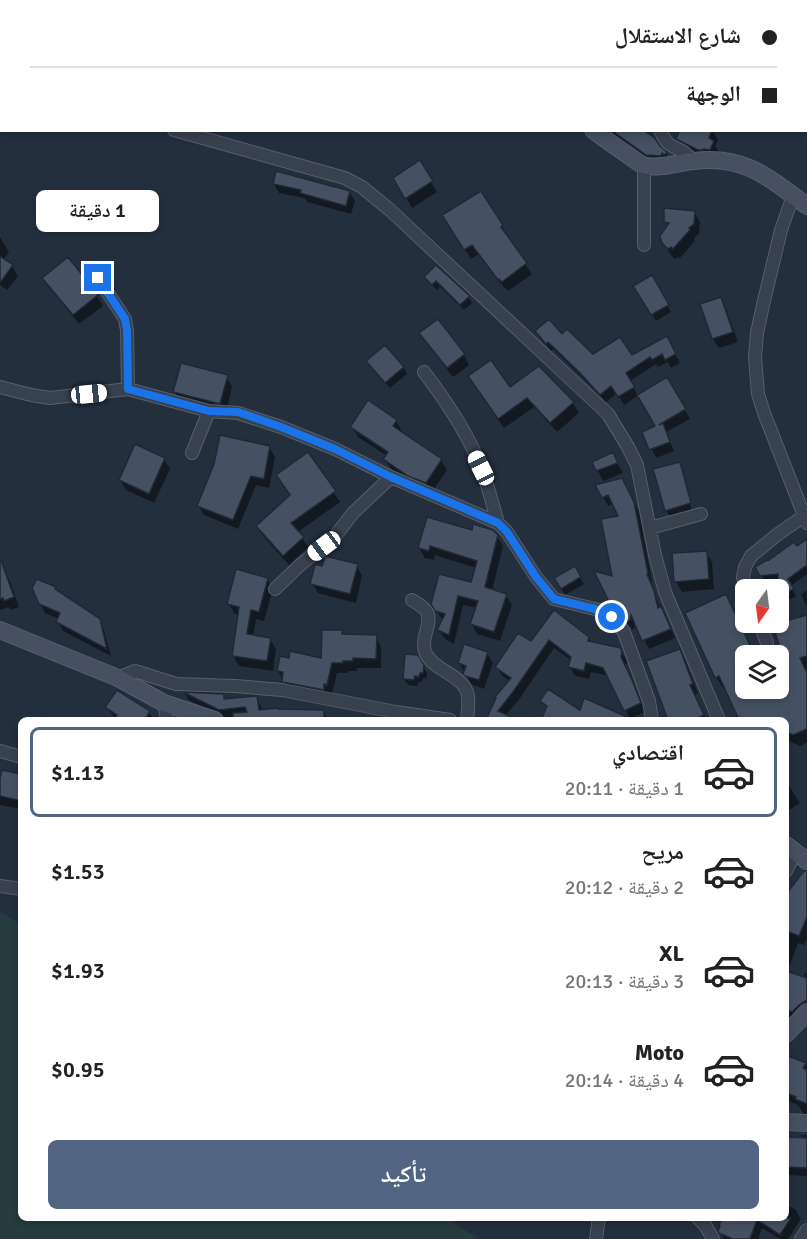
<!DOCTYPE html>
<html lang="ar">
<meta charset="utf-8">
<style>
:root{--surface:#fff;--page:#f6f6f6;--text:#222;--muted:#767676;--line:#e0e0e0;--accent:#516482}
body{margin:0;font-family:Signika,"Noto Naskh Arabic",sans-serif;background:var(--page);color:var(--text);direction:rtl;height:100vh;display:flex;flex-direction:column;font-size:22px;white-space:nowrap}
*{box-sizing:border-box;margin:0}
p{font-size:20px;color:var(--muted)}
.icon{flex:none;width:33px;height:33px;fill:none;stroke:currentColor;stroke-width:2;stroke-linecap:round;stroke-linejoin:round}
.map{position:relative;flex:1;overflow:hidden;direction:ltr}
.drawer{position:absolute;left:18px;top:717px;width:771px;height:504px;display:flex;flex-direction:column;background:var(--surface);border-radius:9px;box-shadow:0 3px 9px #0003;direction:rtl}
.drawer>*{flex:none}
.hud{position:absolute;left:0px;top:0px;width:807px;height:132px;box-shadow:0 3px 9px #0003;direction:rtl;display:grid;align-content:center;height:132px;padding:0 30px;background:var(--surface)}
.needle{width:39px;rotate:194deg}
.controls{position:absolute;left:735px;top:579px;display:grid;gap:12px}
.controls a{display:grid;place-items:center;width:54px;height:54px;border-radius:9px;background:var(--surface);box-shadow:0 3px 9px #0003;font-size:30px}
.end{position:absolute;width:27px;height:27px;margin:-14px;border:8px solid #1a73e8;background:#fff;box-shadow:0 0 0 3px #fff}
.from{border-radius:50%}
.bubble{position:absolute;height:42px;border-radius:9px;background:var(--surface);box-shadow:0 3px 9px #0003;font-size:20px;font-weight:600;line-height:42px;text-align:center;direction:rtl}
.car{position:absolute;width:18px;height:36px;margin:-18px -9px;border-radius:8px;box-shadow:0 0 4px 2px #0007;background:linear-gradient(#fff 24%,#345 0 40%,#fff 0 76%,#345 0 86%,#fff 0)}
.hud b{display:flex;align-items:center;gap:21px;height:57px;font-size:22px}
.hud b+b{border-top:2px solid var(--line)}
.hud i{width:15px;height:15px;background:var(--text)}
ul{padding:10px 0 0;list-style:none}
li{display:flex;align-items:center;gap:18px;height:90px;margin:0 12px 9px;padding:0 18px;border:3px solid transparent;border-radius:9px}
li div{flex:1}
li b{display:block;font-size:22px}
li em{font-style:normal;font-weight:600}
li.selected{border-color:var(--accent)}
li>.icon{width:54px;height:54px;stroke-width:1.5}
.cta{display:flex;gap:12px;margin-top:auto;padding:12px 30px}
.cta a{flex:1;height:69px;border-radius:9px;background:var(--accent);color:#fff;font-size:24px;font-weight:600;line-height:69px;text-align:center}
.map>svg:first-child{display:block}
.green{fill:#263c3f}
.shadow{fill:#0007}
.building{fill:#455162;stroke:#1f2835;stroke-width:1.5}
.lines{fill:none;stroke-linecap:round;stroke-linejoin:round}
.street-casing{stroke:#565f6c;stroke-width:14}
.secondary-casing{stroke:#565f6c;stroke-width:18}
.street{stroke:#38414e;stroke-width:12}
.secondary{stroke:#465061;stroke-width:16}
.route{stroke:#1a73e8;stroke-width:8}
</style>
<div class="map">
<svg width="807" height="1239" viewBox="0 0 807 1239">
<rect width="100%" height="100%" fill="#242f3e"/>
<!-- green -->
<path class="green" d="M0 911 21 925V1218H448L477 1239H0Z"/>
<!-- shadow -->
<path class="shadow" d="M758 0H780L781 2H756Z
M606 130H645L651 135 659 147 666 153 670 162 652 163Z
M682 130H712L718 140 715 146 719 152 716 159 709 160 684 149 678 139Z
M419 163 437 192 412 208 395 178Z
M274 184 349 192 355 201 351 214 307 202 305 198 279 193Z
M481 193 508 236 506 237 532 274 508 291 506 288 505 289 479 254 471 259 450 225Z
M694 212 700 222 699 234 694 238 695 241 680 258 678 257 675 259 670 254 664 243 669 227 666 221Z
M0 237 9 252 3 260 12 266 18 276 7 290 0 285Z
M67 259 97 296 103 306 79 324 50 288 44 278Z
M436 267 468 297 472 303 464 310 440 287 437 290 430 283 426 277Z
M651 277 671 312 656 321 636 287Z
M720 299 726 309 738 342 719 348 713 339Z
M536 331 562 337 593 356 631 357 666 338 680 363 671 368 668 362 658 367 656 364 630 381 638 396 667 379 690 419 666 432 674 451 656 458 644 433 660 432 639 395 624 405 617 393 606 402 587 382 553 349 551 351Z
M427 343 464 355 469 365 455 376H452Z
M403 367 407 374 390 388 372 368Z
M538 368 573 403 579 413 557 432 534 407 504 428 476 386 510 389Z
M227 377 232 387 226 413 180 402 175 392Z
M396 421 402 431 400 433 441 460 447 470 432 492 416 485 391 469 385 459 387 456 358 437 352 427Z
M269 447 275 457 269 488 256 485 238 529 204 515 198 505Z
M612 454 623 473 603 481 594 463Z
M308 455 340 502 298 532 308 547 289 565 263 536 257 526 291 496Z
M164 459 170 469 154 503 126 490 120 480Z
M679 464 684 472H681L692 511 695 510 684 473 696 513 672 520 666 510Z
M597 486 627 488 639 512 652 582 650 583 660 607 675 638 649 649 636 622 634 629 633 630 625 620 619 617 614 607V578L620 517 614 503 608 506Z
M473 532 497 536 503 546 492 591 506 596 512 605 500 641 477 634 472 624 477 608 463 605 454 644 445 639 439 630 443 621 432 603 472 584 476 568 435 555 434 560 425 558 419 548Z
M807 545V574L791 586 796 596 778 605V590H770L757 567Z
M706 552 712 562 714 589 682 592 676 582Z
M357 566 362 576 356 603 318 593 312 583Z
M574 568 584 584 565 595 556 579Z
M4 571 10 581 19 607 11 610 9 607 0 610V572Z
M267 579 273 589 264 621 256 619 253 637 270 639 276 649 273 671 239 666 233 656 240 615 235 614 229 604Z
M807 591V608L801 594Z
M57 593 99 620 104 630 111 656 63 631 58 622 59 619 45 613 40 604Z
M778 608 785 623 807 616V669L805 670 807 674V743L800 746 786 740V720H740L725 687 723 688 716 677 746 656V688H778V656H769L782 649 778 639 771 626 767 625 766 622H778Z
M554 612 588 638 591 643 620 650 626 659 627 662 625 667 637 690 645 712 630 719 609 676 591 672 589 679 575 676 570 667 572 661 554 648 518 701 505 716 514 720H487L510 681 502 676 497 667 531 643Z
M341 632 343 636 376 637 381 647V668H357V671H348V673H337L332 694 289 691 278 671 290 659H323Z
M679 650 685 660 698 694 694 695 706 720H670Z
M487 653 493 663 484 689 471 684 459 663Z
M417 656 427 673 426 679 423 678 422 682H418L417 686 408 685 404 679Z
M117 692 149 713 154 720H116L107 707Z
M185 694 223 695 226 701 256 698 261 706 262 711H323L328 720H251L250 715 225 718 189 700Z
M21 776V809L0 805V784Z
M786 781 800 803 786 812Z
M807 872V939L804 945 798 943 787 973 803 978 805 973H807V1013L786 1033V896Z
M786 1057 807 1065V1116H805L798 1105 786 1100Z
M801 1135H807V1176L786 1175V1138L801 1139Z
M786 1204 796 1210 801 1219 788 1239H780L762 1228 758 1239H724L720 1231 721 1223 718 1218H786Z"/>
<!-- building -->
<path class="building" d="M611 130H643L654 137 660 146 667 152 664 155 662 153 661 156 646 155Z
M680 130H712L709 138 714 141 710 150 704 149V150H698L676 139Z
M420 160 433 181 405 199 393 178Z
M276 171 350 191 346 206 300 193 301 190 273 184Z
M481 191 503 225 501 227 527 263 502 282 499 279 498 280 472 245 464 250 442 215Z
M664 208 695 211 694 224 689 228 690 230 673 249 671 247 668 249 662 243 660 236 669 223 664 222Z
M0 256 13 265 0 283Z
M68 257 98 295 73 315 42 278Z
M436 265 470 296 460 305 436 281 432 285 424 277Z
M652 275 669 305 651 315 633 286Z
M721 297 733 332 712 339 700 304Z
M438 319 465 354 447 368 419 333Z
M549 319 562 334 567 329 593 354 620 337 632 355 667 336 676 354 665 360 662 354 652 360 650 357 626 373 635 387 618 397 611 386 600 395 581 374 548 342 546 344 535 331Z
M385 345 404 367 385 383 366 361Z
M491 360 510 387 539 366 574 402 550 423 527 398 498 419 468 376Z
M181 363 228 375 220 404 173 392Z
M667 377 686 409 659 425 663 423 670 442 649 450 642 432 655 426 637 395Z
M368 400 397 420 393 426 442 459 426 483 408 476 383 459 388 452 350 427Z
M220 435 270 446 264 479 251 476 233 520 197 506 214 464Z
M135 444 165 458 149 494 119 480Z
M308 452 336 491 291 523 304 537 283 556 256 526 290 495 276 475Z
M613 452 618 463 596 471 592 462Z
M680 462 691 503 665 511 653 469Z
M622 478 634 502 648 573 647 574 654 591 658 608 661 606 671 629 642 641 631 615 630 620 626 622 618 612 612 608 594 571 612 576 601 519 618 516 608 495 602 498 595 485Z
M427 517 472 530 473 524 493 530 498 535 485 587 507 594 494 632 470 624 478 601 458 596 449 635 437 630 445 614 435 611 431 604 439 574 471 582 477 561 430 546 429 551 418 548Z
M807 539V565L788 579 794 589 778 597V574L760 576 755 567 769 559V560L794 542 797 546Z
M707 551 709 579 674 582 672 553Z
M325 556 358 564 350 594 310 584 315 564 322 566Z
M1 560 14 597 4 601 3 598 0 599V561Z
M575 566 581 577 561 589 554 578Z
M236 569 268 578 259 612 251 610 247 634 271 638 267 661 232 656 239 607 227 604Z
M37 579 56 587 55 589 100 619 107 649 56 622 60 613 39 604 32 588Z
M726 594 755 656H746V663L742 665 746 674V688H778V649H780L772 622H782L807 615V656L800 658 807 673V729L793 735 786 732V720H739L719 676 715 678 685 613Z
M554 610 589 637 588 641 621 648 622 652 621 657 632 680 641 703 624 711 603 668 586 663 584 671 568 667 571 657 549 640 513 692 498 711 518 720H486L496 698 495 697 511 678 495 667 518 633 531 641Z
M322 630H342V634L377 635 376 659 353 658V661H343V663H332L327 685 324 684V690L282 682 283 672 277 671 280 656 289 658 290 651 321 658Z
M464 644 488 652 479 680 465 676 463 674 466 666 458 663Z
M680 649 693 684 690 685 704 715 694 720H668L646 661Z
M405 654 418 655 424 665 423 673H420L419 677 415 676 414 680 403 679Z
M548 689 580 710 584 698 634 720H541L547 706 540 701Z
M117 690 150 711 145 720H114L117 715 105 707Z
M183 692 224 694V699L257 696 259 710 278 708V709L324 710V720H233V713L247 712 245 707 219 710Z
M2 770 21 774V801L0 796V778Z
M804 871H807V917L799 936 786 931V894Z
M786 971 807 978V1000L799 1005 792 1012 786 1010Z
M786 1055 806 1063 803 1068 807 1070V1104L795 1099 796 1097 786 1093Z
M786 1137 807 1138V1168L786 1167Z
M722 1218H791L780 1235 757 1220 750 1239H733L719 1233 718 1231 720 1226 719 1225Z"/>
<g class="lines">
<defs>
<path id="street" d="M740 0 741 2
M85 2V0
M193 2 195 0
M276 2V0
M174 130 345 178 362 187 390 210 608 414 628 447 637 465 655 555 665 592 719 720
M660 130C667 145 668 144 682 151 686 153 690 158 694 161
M644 165V245
M793 196 781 230 763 305 757 333 755 357 758 394 764 413 807 523
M98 278 125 319 127 330 128 389
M424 372C447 402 468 434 482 469 488 487 493 505 498 523
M0 387 31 395 50 398 128 389 209 411 238 413 281 427 335 449 391 477 498 523 507 532 536 577 554 599 599 610 612 617 624 632 649 701 652 720
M192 453 209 411
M650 528 701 514
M275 589 299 566 336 535 353 513 391 477
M746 591 743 577 745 567 751 556 778 534 804 516
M412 600C417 603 424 607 427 612 433 624 419 639 426 654 435 672 465 675 468 696 469 704 468 712 467 720
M759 622 767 643
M118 678 135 671 176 684 235 686 282 690 396 712 450 720
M164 703 167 720
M0 751 21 757
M786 871 795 852
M0 886 21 889
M698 1218 705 1225 713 1239
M596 1239 599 1218
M801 1239 807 1230"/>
<path id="secondary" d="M806 19 807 18
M593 130C605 139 616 147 628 155 632 158 638 163 643 165 658 170 679 162 694 161 745 155 769 178 807 206
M0 630 118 678 164 703 215 720
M786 845 807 861
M786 1034 807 1012
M786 1122 807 1123"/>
</defs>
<!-- street casing -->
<use href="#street" class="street-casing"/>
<!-- secondary casing -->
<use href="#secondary" class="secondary-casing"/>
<!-- street -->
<use href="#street" class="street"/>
<!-- secondary -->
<use href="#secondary" class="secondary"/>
</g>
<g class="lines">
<!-- route -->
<path class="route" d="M98 278 125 319 127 330 128 389 209 411 238 412 281 427 335 449 391 477 498 523 507 532 536 577 554 599 599 610 612 617"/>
</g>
</svg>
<div class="controls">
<a><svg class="needle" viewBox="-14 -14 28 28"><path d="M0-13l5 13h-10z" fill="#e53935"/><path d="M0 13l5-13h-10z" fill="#767676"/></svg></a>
<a><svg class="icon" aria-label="layers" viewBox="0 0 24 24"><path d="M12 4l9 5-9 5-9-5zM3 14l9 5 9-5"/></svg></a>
</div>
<i class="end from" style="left:612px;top:617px"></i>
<i class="end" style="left:98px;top:278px"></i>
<div class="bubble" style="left:36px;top:190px;width:123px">1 دقيقة</div>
<i class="car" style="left:89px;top:394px;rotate:84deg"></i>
<i class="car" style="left:481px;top:468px;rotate:334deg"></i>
<i class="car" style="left:324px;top:546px;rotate:233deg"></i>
<div class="hud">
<b><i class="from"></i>شارع الاستقلال</b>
<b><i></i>الوجهة</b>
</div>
<section class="drawer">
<ul>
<li class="selected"><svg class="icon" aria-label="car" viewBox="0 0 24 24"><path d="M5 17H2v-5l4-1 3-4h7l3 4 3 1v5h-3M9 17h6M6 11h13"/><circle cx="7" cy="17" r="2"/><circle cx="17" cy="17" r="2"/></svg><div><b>اقتصادي</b><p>1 دقيقة · 20:11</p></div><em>$1.13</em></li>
<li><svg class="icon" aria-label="car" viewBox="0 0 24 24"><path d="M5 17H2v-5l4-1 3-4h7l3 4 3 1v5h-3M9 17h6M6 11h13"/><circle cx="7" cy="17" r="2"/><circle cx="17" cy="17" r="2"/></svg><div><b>مريح</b><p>2 دقيقة · 20:12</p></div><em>$1.53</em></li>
<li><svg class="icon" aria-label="car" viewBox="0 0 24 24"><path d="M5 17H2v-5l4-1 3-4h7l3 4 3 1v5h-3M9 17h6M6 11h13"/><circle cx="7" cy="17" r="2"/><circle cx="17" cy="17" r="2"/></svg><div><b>XL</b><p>3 دقيقة · 20:13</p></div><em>$1.93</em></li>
<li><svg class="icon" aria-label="car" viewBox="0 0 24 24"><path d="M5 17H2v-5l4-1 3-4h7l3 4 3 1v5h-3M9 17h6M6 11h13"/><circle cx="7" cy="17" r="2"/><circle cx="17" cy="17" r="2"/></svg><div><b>Moto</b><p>4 دقيقة · 20:14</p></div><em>$0.95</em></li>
</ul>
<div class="cta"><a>تأكيد</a></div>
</section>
</div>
